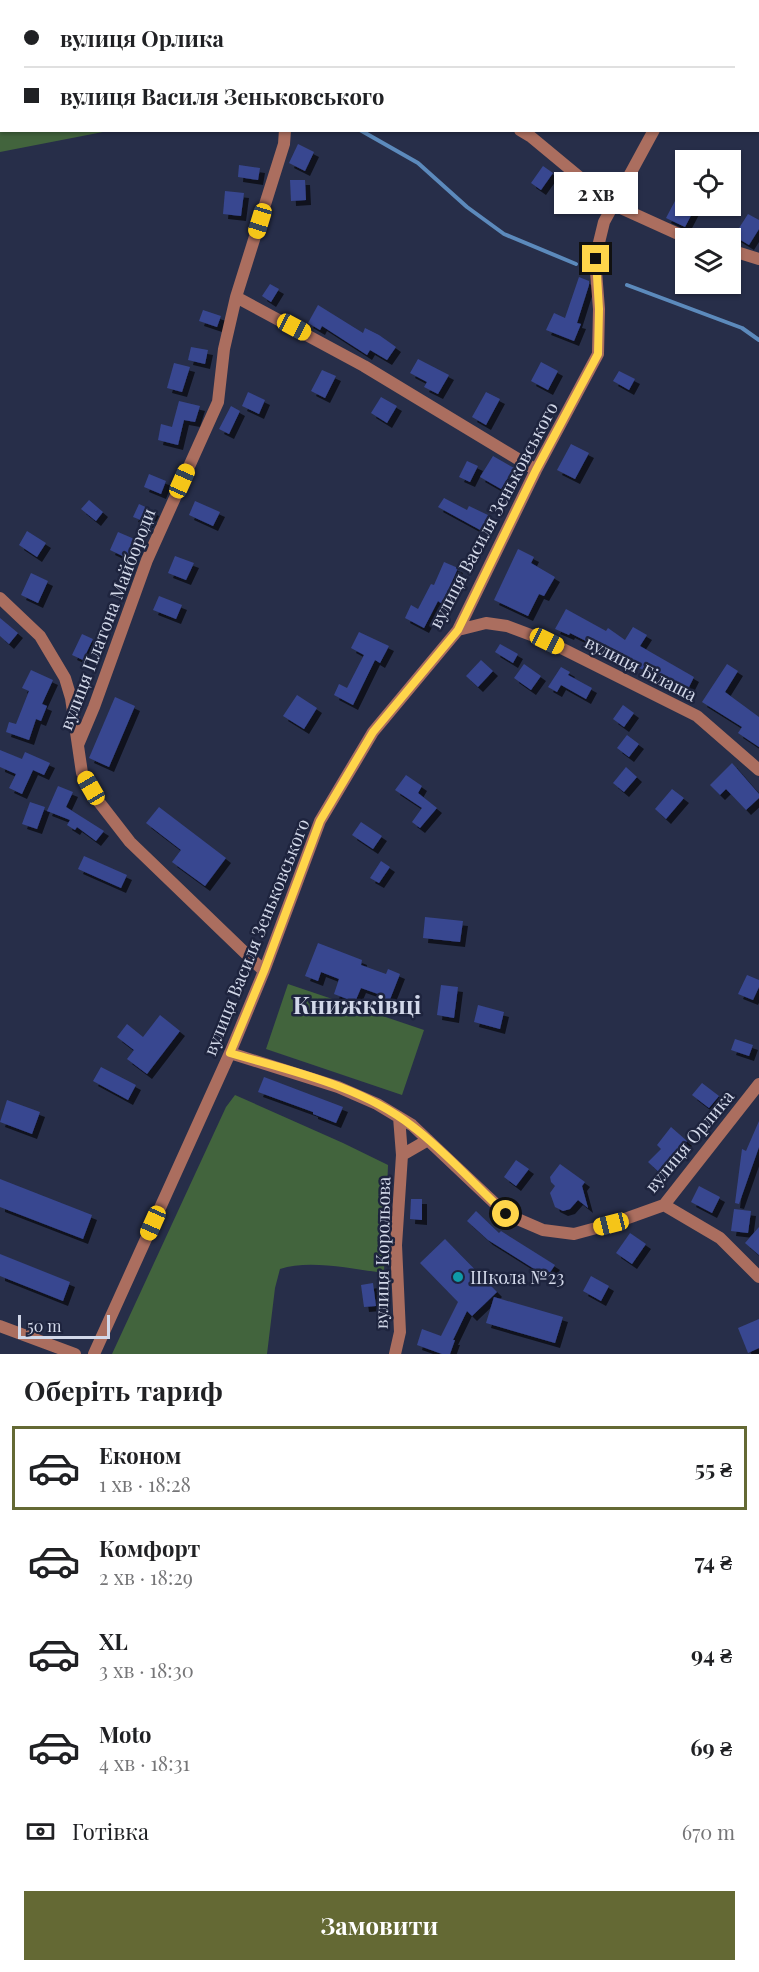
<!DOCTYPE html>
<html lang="uk">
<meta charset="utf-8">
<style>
:root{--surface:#fff;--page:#f2f2f2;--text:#202124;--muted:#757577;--line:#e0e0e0;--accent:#646934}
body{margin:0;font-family:"Playfair Display",serif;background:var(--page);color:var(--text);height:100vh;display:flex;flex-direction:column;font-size:22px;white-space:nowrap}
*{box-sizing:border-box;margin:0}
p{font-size:20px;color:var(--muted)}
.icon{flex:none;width:33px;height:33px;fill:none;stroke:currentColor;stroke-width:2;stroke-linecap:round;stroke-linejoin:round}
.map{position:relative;height:1354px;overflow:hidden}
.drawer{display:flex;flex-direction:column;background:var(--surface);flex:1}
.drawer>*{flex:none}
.banner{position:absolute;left:0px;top:0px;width:759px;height:132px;box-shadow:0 2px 4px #0004;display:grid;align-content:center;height:132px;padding:0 24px;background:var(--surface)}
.fabs{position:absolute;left:675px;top:150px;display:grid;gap:12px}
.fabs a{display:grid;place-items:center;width:66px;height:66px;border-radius:0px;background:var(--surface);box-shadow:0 2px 4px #0004;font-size:30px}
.scale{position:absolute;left:18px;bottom:15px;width:92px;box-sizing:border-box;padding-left:6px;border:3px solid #d2d8e9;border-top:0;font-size:16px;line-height:21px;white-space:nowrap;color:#d2d8e9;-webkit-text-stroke:4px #1e243e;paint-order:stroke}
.end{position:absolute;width:27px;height:27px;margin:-14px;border:8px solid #ffd54a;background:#111;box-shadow:0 0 0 3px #111}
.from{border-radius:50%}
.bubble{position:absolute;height:42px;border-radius:0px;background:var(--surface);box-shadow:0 2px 4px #0004;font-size:20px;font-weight:700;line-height:42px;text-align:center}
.car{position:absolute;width:18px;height:36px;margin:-18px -9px;border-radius:8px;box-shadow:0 0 4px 2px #0007;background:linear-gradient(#f5c518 24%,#345 0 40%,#f5c518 0 76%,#345 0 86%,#f5c518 0)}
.banner b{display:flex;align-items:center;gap:21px;height:57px;font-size:22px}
.banner b+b{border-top:2px solid var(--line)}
.banner i{width:15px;height:15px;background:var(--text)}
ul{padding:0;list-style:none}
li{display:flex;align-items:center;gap:18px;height:84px;margin:0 12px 9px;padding:0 12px;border:3px solid transparent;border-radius:0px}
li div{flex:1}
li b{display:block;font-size:22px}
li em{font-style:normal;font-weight:700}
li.current{border-color:var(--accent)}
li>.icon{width:54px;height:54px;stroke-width:1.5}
h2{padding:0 24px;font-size:27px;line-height:72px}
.pay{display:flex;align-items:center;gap:15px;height:66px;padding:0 24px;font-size:22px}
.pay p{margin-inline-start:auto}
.cta{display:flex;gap:12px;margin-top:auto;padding:12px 24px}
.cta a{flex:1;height:69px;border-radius:0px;background:var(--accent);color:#fff;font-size:24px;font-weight:700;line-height:69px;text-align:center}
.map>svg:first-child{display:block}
.green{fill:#42643d}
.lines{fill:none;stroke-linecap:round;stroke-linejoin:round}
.stream{stroke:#5c8abc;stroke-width:4}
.building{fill:#384790;filter:url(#shadow)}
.street{stroke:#ab6e5f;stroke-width:12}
.route{stroke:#ffd54a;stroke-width:8}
.culture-dot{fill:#0f9aa8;stroke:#1e243e;stroke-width:2}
.labels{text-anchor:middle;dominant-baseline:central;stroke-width:5;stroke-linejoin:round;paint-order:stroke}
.street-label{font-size:18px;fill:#d2d8e9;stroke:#1e243e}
.poi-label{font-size:18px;fill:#d2d8e9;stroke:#1e243e;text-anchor:start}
.district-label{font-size:24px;font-weight:bold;fill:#d2d8e9;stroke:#1e243e}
</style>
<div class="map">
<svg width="759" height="1354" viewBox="0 0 759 1354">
<defs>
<filter id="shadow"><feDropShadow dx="5" dy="5" stdDeviation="0" flood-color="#0009"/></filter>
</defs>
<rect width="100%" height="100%" fill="#272e49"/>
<!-- green -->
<path class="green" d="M0 0H340L2 2V130L108 131 0 152Z
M288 984 424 1030 402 1095 266 1049Z
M235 1095 343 1143 388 1165 384 1273C353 1269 309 1259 280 1269L275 1288 267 1354H112L226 1107Z"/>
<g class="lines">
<!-- stream -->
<path class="stream" d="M280 0 281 2
M360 130 418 163 467 207 504 234 576 264
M627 285 742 328 759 340"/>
</g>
<!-- building -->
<path class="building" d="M298 144 314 152 305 171 289 163Z
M239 165 260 168 258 180 238 177Z
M543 166 553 173 541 190 531 183Z
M290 180H305L306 200 291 201Z
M686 180V206H696L685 227 666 218Z
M225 191 244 193 241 216 223 214Z
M748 214 759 220V229L749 245 734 236Z
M579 277 589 281V285L577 323 581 324 574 341 546 330 554 313 565 318Z
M270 284 279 289 271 302 262 296Z
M318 305 363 333 365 328 379 335 396 347 387 360 370 350 367 355 322 326 320 330 308 323Z
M203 310 221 316 217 327 199 321Z
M191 347 208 350 205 364 188 360Z
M418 359 449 375 438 394 424 387 427 382 410 373Z
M541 362 558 371 548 390 531 381Z
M174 363 190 367 182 392 167 388Z
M322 370 336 376 325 398 311 391Z
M619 371 635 379 629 390 613 381Z
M248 392 265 400 259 414 242 406Z
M486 392 500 399 486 425 472 417Z
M381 397 397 406 387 423 371 413Z
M179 401 200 406 195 422 184 420 178 445 158 440 161 424 172 427Z
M231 406 240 411 229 434 219 429Z
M571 444 589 453 575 479 557 470Z
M493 456 514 468 501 489 480 477Z
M467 461 478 466 470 482 459 477Z
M149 474 166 481 161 494 144 487Z
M444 498 467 510 469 506 490 516 482 531 438 507Z
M89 500 103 512 96 521 81 509Z
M195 501 220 512 213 526 189 515Z
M139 504 154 511 148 523 133 517Z
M27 531 46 543 37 557 19 545Z
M118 532 139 541 131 560 110 550Z
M518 549 534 557 531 563 555 577 544 596 539 594 528 616 494 600Z
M175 556 194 563 186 580 168 573Z
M444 562 458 568 442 604 438 601 424 628 405 618 411 605 418 609 431 584 434 585Z
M31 573 48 581 38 603 21 595Z
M159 596 182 605 176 619 153 610Z
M566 609 606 631 608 628 625 640 633 627 647 635 640 646 694 677 687 691 637 667 638 665 611 651 610 652 591 640 590 643 570 633 569 635 555 629Z
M0 618 18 633 9 644 0 636Z
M359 632 389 646 380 663 375 660 353 705 334 695 339 684 347 688 364 655 351 648Z
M82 634 93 639 83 660 72 655Z
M500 644 518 654 513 663 495 652Z
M481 660 493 671 478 687 466 676Z
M524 664 541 676 531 690 514 678Z
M727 664 738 671 725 692 759 717V747L738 733 742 727 702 702Z
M561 667 570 672 568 675 592 688 586 699 561 685 557 692 548 687Z
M31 670 53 680 42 704 47 706 41 721 36 719 29 740 6 732 9 722 16 724 29 691 22 688Z
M297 695 317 708 304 729 283 716Z
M115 697 135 706 109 767 89 758Z
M623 705 634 713 624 727 613 719Z
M627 735 639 744 629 757 617 748Z
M0 750 22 759 25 752 50 763 44 775 33 770 22 794 9 788 16 774 0 767Z
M732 763 759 794V798L746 810 726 789 720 795 710 785Z
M626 767 637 777 624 792 613 783Z
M406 775 422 786 418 793 437 808 420 828 412 822 422 808 395 790Z
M58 786 73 792 66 807 104 831 96 841 77 827 75 830 67 825 70 820 47 811Z
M672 789 684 798 666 819 655 809Z
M30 802 45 807 37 829 22 824Z
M159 807 226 858 205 886 172 862 181 850 146 823Z
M361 822 382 836 373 849 352 835Z
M84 856 127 875 121 888 78 869Z
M381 861 390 867 379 883 370 878Z
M425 917 463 921 460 942 423 938Z
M318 943 362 960 361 965 386 974 388 969 400 974 387 1007 375 1003 378 994 361 988 355 1002 334 994 339 979 321 972 318 981 305 976Z
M747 975 759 980V987L753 1000 738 994Z
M441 985 458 987 454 1018 437 1015Z
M478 1005 504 1012 500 1029 474 1022Z
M160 1015 180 1031 147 1074 127 1059 134 1050 117 1037 127 1024 143 1037Z
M735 1039 753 1045 749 1056 731 1050Z
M101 1067 136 1085 128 1100 93 1081Z
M264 1077 343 1107 336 1123 313 1114V1112L258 1092Z
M702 1083 719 1096 709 1108 692 1095Z
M7 1100 40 1112 32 1134 0 1122Z
M759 1121V1147L739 1204 735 1203 742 1149 746 1151Z
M671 1127 687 1141 661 1174 648 1162 661 1149 657 1145Z
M516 1160 529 1169 516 1186 504 1177Z
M560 1164 585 1182 582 1186 588 1208 578 1200 570 1209 563 1211 555 1207 550 1193 555 1186 551 1182 550 1177Z
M0 1179 92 1215 83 1239 0 1207Z
M699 1186 720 1197 712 1213 691 1202Z
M411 1199H422V1220L410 1219Z
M734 1209 751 1211 748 1233 731 1231Z
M476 1211 499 1233 501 1231 555 1265 547 1277 488 1240 467 1221Z
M759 1227V1255L745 1243Z
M630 1233 646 1244 632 1264 616 1253Z
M445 1239 497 1292 472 1316 467 1311 453 1340H455L450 1354H442L417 1345 422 1329 441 1336 458 1302 420 1263Z
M0 1254 70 1282 63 1301 0 1276Z
M591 1276 609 1286 601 1301 583 1291Z
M373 1283 376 1306 364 1307 361 1285Z
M494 1297 563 1317 555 1343 486 1323Z
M759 1319V1348L748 1353 738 1328Z"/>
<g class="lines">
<!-- street -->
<path class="street" d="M418 0 419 2
M509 0 521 2
M714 2V0
M520 130 530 136 612 204 676 233 693 238
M730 250 759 259
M236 297 364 366 536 470
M0 598 40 636 65 678 71 698 82 773 99 802 130 842 264 971
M458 630 486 623 507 626 547 641 697 716 759 770
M78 745 94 707 147 560 218 402 224 349 236 297 284 144 285 130
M230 1053 338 1087 377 1104 412 1125 506 1214 543 1230 574 1234 611 1224 664 1205 759 1084
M402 1155 428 1140
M664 1205 720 1238 759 1277
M0 1326 75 1354
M94 1354 230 1053 264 971 320 821 373 732 458 630 536 470 598 354 599 309 595 259 604 222 654 130
M395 1354 400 1332 396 1245 402 1155 399 1117"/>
</g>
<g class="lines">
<!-- route -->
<path class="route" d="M506 1214C476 1186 444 1150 412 1126 361 1086 291 1071 230 1053L264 971 320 821 373 732 458 630 536 470 598 354 599 309 596 259"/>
</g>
<!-- markers -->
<circle class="culture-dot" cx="458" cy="1277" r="6"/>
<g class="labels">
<!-- street labels -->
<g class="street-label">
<text transform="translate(493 515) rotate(-62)">вулиця Василя Зеньковського</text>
<text transform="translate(107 619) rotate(-69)">вулиця Платона Майбороди</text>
<text transform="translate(641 668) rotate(27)">вулиця Білаша</text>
<text transform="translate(256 937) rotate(-68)">вулиця Василя Зеньковського</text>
<text transform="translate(689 1141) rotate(-50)">вулиця Орлика</text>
<text transform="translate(382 1253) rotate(-89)">вулиця Корольова</text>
</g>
<!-- poi labels -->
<g class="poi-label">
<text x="470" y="1277">Школа №23</text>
</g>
<!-- district labels -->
<g class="district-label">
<text x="357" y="1004">Книжківці</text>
</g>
</g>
</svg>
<div class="fabs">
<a><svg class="icon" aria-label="locate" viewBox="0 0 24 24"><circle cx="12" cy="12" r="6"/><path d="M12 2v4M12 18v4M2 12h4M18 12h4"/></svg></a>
<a><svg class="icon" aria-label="layers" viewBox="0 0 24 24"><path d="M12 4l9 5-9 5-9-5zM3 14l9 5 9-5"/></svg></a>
</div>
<div class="scale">50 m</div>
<i class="end from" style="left:506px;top:1214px"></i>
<i class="end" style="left:596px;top:259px"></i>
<div class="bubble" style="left:554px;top:172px;width:84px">2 хв</div>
<i class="car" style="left:260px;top:221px;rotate:197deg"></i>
<i class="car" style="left:294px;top:327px;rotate:118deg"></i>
<i class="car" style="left:182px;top:481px;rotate:24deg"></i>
<i class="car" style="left:547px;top:641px;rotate:116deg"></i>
<i class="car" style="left:91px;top:788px;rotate:330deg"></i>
<i class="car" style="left:153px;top:1223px;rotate:204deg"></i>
<i class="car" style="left:611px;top:1224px;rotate:256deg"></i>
<div class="banner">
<b><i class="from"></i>вулиця Орлика</b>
<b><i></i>вулиця Василя Зеньковського</b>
</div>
</div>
<section class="drawer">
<h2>Оберіть тариф</h2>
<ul>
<li class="current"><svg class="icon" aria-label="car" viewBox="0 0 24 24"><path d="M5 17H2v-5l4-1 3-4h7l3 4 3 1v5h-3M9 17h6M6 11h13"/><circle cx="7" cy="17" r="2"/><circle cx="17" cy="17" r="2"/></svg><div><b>Економ</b><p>1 хв · 18:28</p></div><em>55 ₴</em></li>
<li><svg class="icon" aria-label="car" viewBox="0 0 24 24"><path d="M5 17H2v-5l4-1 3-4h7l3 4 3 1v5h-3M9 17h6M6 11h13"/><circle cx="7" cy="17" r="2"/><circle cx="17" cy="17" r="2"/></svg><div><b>Комфорт</b><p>2 хв · 18:29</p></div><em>74 ₴</em></li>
<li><svg class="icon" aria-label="car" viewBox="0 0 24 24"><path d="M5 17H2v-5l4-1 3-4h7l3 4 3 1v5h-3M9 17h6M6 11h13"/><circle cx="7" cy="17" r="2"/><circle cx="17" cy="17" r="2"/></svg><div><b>XL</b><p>3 хв · 18:30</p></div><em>94 ₴</em></li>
<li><svg class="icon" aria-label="car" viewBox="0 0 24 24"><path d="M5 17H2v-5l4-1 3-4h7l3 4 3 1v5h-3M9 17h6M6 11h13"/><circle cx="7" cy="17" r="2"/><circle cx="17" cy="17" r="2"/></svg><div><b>Moto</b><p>4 хв · 18:31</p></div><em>69 ₴</em></li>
</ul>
<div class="pay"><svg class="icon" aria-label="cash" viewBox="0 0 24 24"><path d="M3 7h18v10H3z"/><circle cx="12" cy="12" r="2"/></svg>Готівка<p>670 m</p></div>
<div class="cta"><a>Замовити</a></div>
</section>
